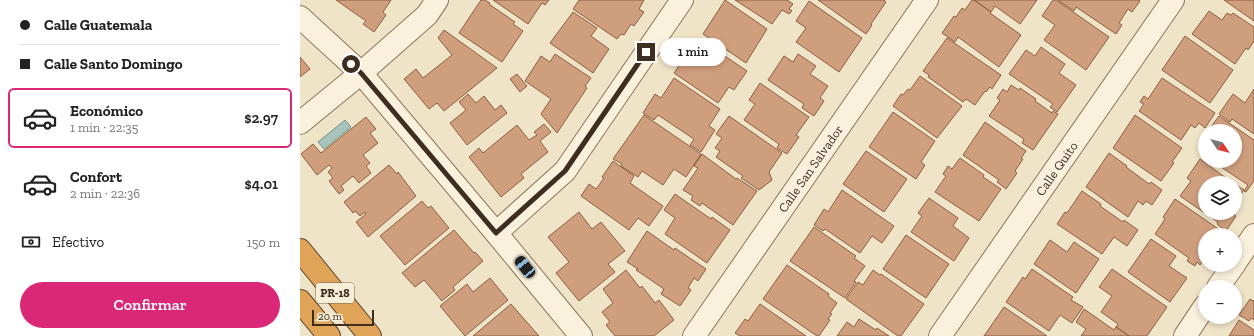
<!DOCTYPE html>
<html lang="es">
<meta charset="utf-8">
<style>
:root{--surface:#fff;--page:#f6f6f6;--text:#222;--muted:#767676;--line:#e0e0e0;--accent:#db2777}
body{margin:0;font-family:"Zilla Slab",serif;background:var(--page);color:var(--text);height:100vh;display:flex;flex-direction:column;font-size:15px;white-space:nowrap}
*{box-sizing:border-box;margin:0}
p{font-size:13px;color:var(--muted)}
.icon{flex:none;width:22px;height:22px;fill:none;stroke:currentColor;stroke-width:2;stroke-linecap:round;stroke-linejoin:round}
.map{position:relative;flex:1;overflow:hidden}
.drawer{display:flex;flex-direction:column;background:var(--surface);width:300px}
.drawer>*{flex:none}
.banner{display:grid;align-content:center;height:88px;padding:0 20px;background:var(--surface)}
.needle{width:26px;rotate:125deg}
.controls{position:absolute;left:898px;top:124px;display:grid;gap:8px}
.controls a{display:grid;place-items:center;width:44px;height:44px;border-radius:50%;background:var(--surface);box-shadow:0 2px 6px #0003;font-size:20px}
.scale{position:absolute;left:12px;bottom:10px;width:62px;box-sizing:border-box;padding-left:4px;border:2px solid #3d2e20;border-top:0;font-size:11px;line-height:14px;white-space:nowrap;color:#3d2e20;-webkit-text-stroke:3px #f7eed8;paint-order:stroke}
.end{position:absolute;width:18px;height:18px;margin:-9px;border:5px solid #3d2e20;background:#fff;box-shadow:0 0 0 2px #fff}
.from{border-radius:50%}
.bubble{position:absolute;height:28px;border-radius:14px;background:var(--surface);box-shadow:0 2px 6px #0003;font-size:13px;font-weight:600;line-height:28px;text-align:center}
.car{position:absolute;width:12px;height:24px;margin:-12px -6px;border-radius:5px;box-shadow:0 0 3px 1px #0007;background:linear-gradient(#222 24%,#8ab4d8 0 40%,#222 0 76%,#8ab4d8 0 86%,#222 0)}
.banner b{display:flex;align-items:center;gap:14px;height:38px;font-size:15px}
.banner b+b{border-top:1px solid var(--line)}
.banner i{width:10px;height:10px;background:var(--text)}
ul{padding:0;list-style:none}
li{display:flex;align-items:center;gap:12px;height:60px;margin:0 8px 6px;padding:0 12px;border:2px solid transparent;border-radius:6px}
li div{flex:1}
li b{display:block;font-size:15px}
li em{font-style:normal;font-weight:600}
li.active{border-color:var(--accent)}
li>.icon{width:36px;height:36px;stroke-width:1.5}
.pay{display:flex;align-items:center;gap:10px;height:44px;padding:0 20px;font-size:15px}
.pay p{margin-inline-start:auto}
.primary-button{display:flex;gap:8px;margin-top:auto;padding:8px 20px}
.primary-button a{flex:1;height:46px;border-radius:24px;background:var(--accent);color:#fff;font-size:16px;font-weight:600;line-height:46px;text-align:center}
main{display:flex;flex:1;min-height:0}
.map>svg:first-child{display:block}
.water{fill:#a9c4bc;stroke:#6f938a}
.building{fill:#cf9f7d;stroke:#8d5f41}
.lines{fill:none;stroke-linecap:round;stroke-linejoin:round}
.minor-casing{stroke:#8d765c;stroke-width:24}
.highway-casing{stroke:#5b4430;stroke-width:24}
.minor{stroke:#faf1dc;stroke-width:22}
.highway{stroke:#e0a458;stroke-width:22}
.route{stroke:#3d2e20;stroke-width:5}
.labels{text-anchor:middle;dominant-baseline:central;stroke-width:3;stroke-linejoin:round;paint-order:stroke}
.shield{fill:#f7eed8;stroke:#756857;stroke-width:1}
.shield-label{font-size:12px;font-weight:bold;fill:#3d2e20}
.street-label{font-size:13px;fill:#3d2e20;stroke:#f7eed8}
</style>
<main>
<section class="drawer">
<div class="banner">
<b><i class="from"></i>Calle Guatemala</b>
<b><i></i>Calle Santo Domingo</b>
</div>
<ul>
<li class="active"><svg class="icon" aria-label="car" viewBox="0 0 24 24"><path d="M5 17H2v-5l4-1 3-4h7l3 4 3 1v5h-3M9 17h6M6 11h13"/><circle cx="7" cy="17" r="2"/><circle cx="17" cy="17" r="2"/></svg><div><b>Económico</b><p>1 min · 22:35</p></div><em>$2.97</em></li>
<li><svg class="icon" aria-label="car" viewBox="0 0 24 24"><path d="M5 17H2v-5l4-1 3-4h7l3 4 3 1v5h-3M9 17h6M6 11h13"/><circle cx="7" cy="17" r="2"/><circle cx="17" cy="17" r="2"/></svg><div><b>Confort</b><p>2 min · 22:36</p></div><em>$4.01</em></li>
</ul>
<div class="pay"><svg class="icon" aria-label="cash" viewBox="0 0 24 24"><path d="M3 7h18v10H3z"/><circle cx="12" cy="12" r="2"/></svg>Efectivo<p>150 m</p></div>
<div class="primary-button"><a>Confirmar</a></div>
</section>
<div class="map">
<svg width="954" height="336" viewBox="0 0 954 336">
<rect width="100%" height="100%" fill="#f0e4c8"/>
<!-- water -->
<path class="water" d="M45 120 51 127 24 149 18 142Z"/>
<!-- building -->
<path class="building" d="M36 0H91L83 12 86 15 74 32 63 24 66 21Z
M181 0H185L190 3 189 4 215 22 213 24 223 31 202 62 159 33Z
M193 0H249L245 5 242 3 228 24Z
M279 0H344L339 9 344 12 334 26 331 24 324 35 321 34 317 39 273 9Z
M425 0 467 29 446 63 403 34Z
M435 0H487L493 4 489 9 492 11 489 14 482 10 472 24Z
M518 0H584L586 2 571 24 572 25 566 34Z
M672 0H674L691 12 690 13 721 35 699 67 658 37 655 42 642 33 654 16 656 17 662 8 665 10Z
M674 0H737L720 24 695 6 691 12Z
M753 0H756L809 37 786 70 744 40 755 25 742 16Z
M758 0H839L840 1 832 12 828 9 819 23 822 25 816 34 776 7 774 11Z
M924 0H954V21Z
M509 1 562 38 539 72 496 42 506 28 496 21Z
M909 11 922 20 927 13 931 15 933 13 954 27V41L948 50 946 48 935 64 892 34Z
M273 12 297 28 291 36 309 49 293 73 250 43Z
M144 30 197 68 144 111 137 103 129 109 104 79 116 69 123 78 152 55 138 38Z
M885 36 933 70 910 103 862 70Z
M398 38 447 71 434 90 429 87 418 103 374 73Z
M647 38 701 75 692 89 690 87 686 92 685 91 675 105 666 99 663 102 628 77 629 75 623 71Z
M741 47 765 64 759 73 776 85 757 112 750 107 753 104 709 74 726 50 735 56Z
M255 54 291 78 285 86 287 88 257 133 241 114 251 99 225 81 241 56 250 62Z
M498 54 516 66 510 74 528 86 520 98 524 101 514 116 502 108 504 104 468 80 484 56 493 62Z
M0 57 10 69 0 77Z
M217 74 227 86 220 92 210 79Z
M620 76 662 106 637 138 593 106 601 94 603 95 608 89 610 90Z
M374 78 420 109 409 126 415 130 401 152 390 145 394 139 358 115 354 120 343 113 355 94 361 98Z
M862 78 915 113 905 128 899 123 895 128 891 125 881 140 839 111 844 104 840 102 844 96 848 99Z
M460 83 509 117 496 135 499 137 487 154 477 148 479 144 444 120 455 104 449 100Z
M711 85 719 90 720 88 736 99 735 101 752 113 753 111 758 114 733 150 722 143 724 139 689 116 700 100 697 98 703 89 707 92Z
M954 89V134L932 119 930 122 919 114 933 94 945 103Z
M168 94 176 103 184 96 195 110 201 105 207 113 167 145 150 123 166 110 159 102Z
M593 112 635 141 621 162 625 165 616 179 569 147Z
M344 115 401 154 386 177 374 169 363 185 342 171 338 177 321 166 322 164 313 159Z
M835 115 882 148 872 162 874 163 861 181 813 148Z
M429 116 482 153 469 172 472 180 459 190 441 178 443 176 416 157 420 151 415 148 422 138 416 134Z
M919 116 954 140V181L946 192 944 191 948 185 912 161H935V131H908Z
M66 117 76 129 70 133 78 143 63 155 70 163 66 166 71 173 59 183 53 176 41 186 44 190 39 194 29 181 33 178 28 172 32 168 29 165 17 175 1 154 13 144 21 153Z
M685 122 726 151 721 158 723 159 715 171 717 173 706 189 697 182 699 180 663 155Z
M244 124 251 132 240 141 248 152 221 174 224 178 201 197 169 157 179 148 183 153 217 125 229 140 237 135 234 132Z
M566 151 607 179 584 212 543 184Z
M809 153 827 166 826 167 849 184 851 182 862 190 852 205 846 201 843 205 838 201 828 217 786 187Z
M402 154 436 179 437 178 457 191 433 225 402 203 400 206 391 200 393 196 383 190 398 168 394 166Z
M660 158 684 175 683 177 701 189 679 221 635 192 646 176 643 174 648 166 652 169Z
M900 159 933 183H905V213H933L936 216 926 231 917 224 918 222 880 196 891 181 887 178Z
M313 161 334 176 330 183 363 206 349 226 338 218 329 230 281 196 289 184 296 189 304 178 302 177Z
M89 165 97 174 98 172 116 196 68 237 56 222 66 214 65 212 60 216 55 211 53 213 44 202Z
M935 184 944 190 937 199 940 201 935 208Z
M542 190 594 226 582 243 572 236 560 253 525 229 523 231 514 225 524 209 528 212Z
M782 191 801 204 800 206 823 222 824 220 838 230 827 246 814 237 802 254 757 224 765 212 767 213Z
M375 194 411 219 412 217 430 230 407 263 365 234 375 218 364 210Z
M629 198 658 218 653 226 669 238 654 261 611 232 622 216 618 213Z
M875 199 920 230 917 235H905V252L904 254 905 258 900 265 897 262 895 266 887 261 889 258 855 234 865 219 863 217Z
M122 201 128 208 131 206 149 228 105 265 80 236Z
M279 212 292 229 301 222 325 251 308 264 315 272 279 301 256 273 269 262 248 237Z
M514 227 556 256 554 258 565 266 554 281 556 282 545 298 490 261Z
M154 230 174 253 175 252 183 261 153 287 155 290 142 301 124 280 115 287 102 273Z
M347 231 374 250 375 248 406 269 398 281 394 278 388 288 391 290 380 306 361 294 364 289 336 270 338 269 327 262Z
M606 235 649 264 626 298 583 269Z
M851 239 876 256 869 266 887 278 870 302 828 272Z
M750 240 767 252 774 242 799 259 776 293 734 264Z
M487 265 529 294 528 296 537 303 530 313 532 314 528 319 530 320 519 336H517L463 299Z
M732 269 773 297 771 300 783 307 772 323 760 315 749 331 706 302 723 277 725 279Z
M812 269 867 307 847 336H829L816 327 818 324 801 312 812 296 799 287Z
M326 270 340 288 342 286 355 303 359 300 374 320 354 336H315L306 325 310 322 302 312 313 303 303 289Z
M573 270 580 275 581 274 624 304 601 336H598L546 299 558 282 563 285Z
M190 278 208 300 165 336 140 306 167 284 173 292Z
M950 299 953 301 954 300V320L951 318 949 321 939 315Z
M211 304 239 336H173Z
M460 304 506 336H440L435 333 445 319 448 321Z
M704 307 747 336H684Z
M784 309 814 330 816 327 829 336H781L786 329 776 322Z
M559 319 576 330 577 328 589 336H537L547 322 554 327Z
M939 320 954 330V336H929Z"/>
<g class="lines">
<defs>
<g id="minor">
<path d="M0 17 61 73 196 233 281 336"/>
<path d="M0 123 61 73 127 15 137 0"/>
<path d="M196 233 265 171 382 0"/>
<path d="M935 263 954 235"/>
<path d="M918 287 934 265"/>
<path id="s1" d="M394 336 627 0"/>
<path id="s2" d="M640 336 873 0"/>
<path d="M885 336 905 306"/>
</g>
<path id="highway" d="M0 250 70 336
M0 301 29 336"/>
</defs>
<!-- minor casing -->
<use href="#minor" class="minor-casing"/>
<!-- highway casing -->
<use href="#highway" class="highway-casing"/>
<!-- minor -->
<use href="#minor" class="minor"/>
<!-- highway -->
<use href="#highway" class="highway"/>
</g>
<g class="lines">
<!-- route -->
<path class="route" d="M51 64 61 73 196 233 265 171 346 52"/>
</g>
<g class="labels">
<!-- shield labels -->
<rect class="shield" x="16" y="283" width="38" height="20" rx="3"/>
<g class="shield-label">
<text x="35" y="293">PR-18</text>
</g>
<!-- street labels -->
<g class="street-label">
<text stroke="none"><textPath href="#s1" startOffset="204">Calle San Salvador</textPath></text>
<text stroke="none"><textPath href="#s2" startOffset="204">Calle Quito</textPath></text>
</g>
</g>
</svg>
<div class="controls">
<a><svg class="needle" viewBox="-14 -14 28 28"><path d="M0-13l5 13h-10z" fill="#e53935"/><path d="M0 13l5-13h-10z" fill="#767676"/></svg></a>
<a><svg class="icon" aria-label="layers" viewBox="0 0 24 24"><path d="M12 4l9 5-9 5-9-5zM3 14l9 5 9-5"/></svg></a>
<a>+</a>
<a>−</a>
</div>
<div class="scale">20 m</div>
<i class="end from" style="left:51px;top:64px"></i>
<i class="end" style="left:346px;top:52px"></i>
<div class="bubble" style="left:360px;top:38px;width:66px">1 min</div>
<i class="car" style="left:225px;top:267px;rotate:321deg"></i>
</div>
</main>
